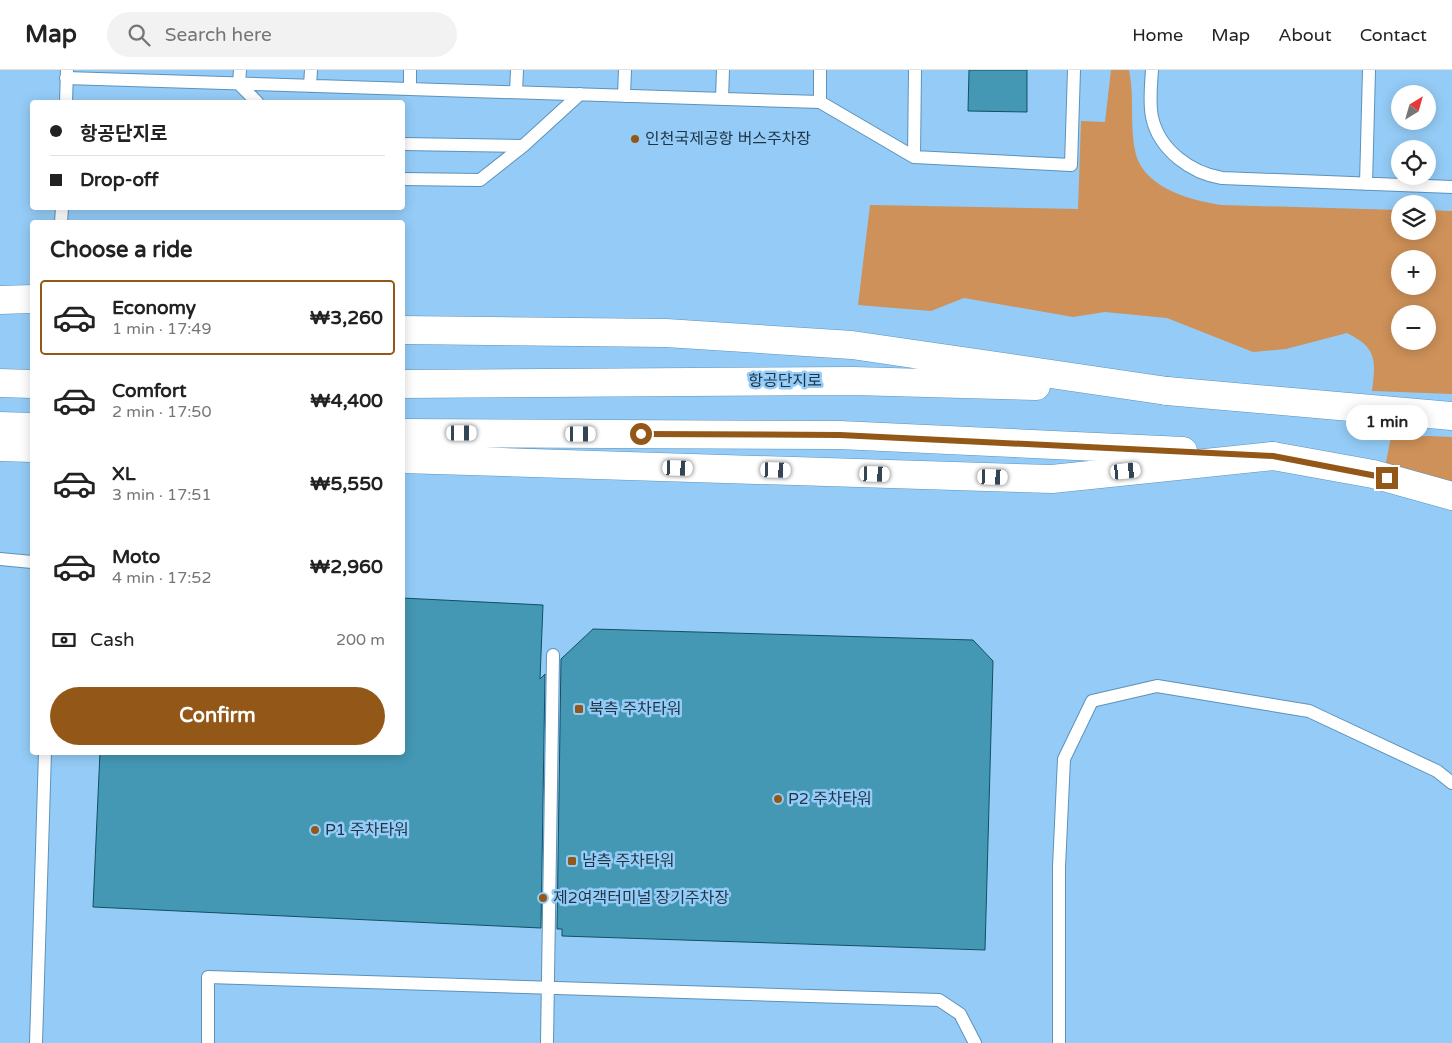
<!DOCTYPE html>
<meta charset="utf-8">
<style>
:root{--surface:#fff;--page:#f2f2f2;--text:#222;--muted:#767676;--line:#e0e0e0;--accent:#935817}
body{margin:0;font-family:"Varela Round","Noto Sans KR",sans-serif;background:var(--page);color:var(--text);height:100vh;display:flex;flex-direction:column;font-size:19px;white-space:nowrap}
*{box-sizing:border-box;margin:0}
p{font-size:16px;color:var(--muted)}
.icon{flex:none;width:28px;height:28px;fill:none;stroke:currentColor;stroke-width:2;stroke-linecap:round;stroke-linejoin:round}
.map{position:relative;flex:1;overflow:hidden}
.side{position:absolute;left:30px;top:150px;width:375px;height:535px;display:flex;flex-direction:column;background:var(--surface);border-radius:5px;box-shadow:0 2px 12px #0003}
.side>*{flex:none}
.banner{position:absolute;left:30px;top:30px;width:375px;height:110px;border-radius:5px;box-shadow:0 2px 12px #0003;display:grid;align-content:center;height:110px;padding:0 20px;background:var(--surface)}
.needle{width:32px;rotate:37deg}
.fabs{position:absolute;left:1391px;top:15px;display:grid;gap:10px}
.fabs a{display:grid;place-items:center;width:45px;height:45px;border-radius:50%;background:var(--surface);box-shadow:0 2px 12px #0003;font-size:25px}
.end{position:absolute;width:22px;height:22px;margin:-11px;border:6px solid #935817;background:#fff;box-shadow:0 0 0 2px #fff}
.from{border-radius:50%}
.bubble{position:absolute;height:35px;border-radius:18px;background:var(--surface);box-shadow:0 2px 12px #0003;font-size:16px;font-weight:800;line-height:35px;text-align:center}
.car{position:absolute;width:15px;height:30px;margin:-15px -8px;border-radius:6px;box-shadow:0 0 4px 1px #0007;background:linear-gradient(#fff 24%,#345 0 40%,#fff 0 76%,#345 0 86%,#fff 0)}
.banner b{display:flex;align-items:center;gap:18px;height:48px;font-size:19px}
.banner b+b{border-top:1px solid var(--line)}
.banner i{width:12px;height:12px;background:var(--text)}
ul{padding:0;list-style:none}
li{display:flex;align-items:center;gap:15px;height:75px;margin:0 10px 8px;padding:0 10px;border:2px solid transparent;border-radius:5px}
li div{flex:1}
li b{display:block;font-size:19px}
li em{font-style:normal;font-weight:800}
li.active{border-color:var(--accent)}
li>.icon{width:45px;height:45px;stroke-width:1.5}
h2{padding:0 20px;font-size:22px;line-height:60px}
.pay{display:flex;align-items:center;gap:12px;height:55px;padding:0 20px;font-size:19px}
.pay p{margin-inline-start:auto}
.button{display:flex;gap:10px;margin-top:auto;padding:10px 20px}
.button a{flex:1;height:58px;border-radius:30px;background:var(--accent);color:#fff;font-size:20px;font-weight:800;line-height:58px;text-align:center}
header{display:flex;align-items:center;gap:30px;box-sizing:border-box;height:70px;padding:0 25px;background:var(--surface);border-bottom:1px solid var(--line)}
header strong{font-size:24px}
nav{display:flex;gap:28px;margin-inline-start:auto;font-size:18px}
.search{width:350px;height:45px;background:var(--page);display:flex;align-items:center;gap:12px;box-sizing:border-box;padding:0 18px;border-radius:28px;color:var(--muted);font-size:19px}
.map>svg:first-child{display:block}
.green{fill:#ce9159;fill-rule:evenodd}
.building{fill:#4498b4;stroke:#115062}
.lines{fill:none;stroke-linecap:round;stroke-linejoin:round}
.lane-casing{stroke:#5c92bb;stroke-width:14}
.secondary-casing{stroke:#5c92bb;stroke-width:29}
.highway-casing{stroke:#5c92bb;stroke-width:29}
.lane{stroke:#fff;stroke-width:12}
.secondary{stroke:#fff;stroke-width:28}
.highway{stroke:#fff;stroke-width:28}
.route{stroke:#935817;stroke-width:6}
.poi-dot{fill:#935817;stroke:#94ccf7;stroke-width:2}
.labels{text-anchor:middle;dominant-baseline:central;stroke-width:5;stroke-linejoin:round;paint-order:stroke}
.poi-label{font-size:16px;fill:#1e3445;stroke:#94ccf7;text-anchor:start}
.street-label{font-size:16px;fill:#1e3445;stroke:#94ccf7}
</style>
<header>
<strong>Map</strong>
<div class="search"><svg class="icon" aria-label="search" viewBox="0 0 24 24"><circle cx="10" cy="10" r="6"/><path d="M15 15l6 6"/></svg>Search here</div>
<nav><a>Home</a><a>Map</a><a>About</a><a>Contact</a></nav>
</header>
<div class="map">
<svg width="1452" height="973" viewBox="0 0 1452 973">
<rect width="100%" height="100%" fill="#94ccf7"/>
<!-- green -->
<path class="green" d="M1111 0H1129C1135 28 1129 57 1136 85 1146 119 1193 131 1222 135L1400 140V161H1428V140L1452 141V324L1372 321C1376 290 1377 278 1347 263L1286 279 1253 282 1167 248 1105 242 1073 247 964 228 931 241 858 235 870 135 1078 139 1081 51 1105 52ZM1400 189H1428V216H1400ZM1400 244H1428V271H1400Z
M1429 366 1452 367V417L1385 397 1391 367Z"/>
<!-- building -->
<path class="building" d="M969 0H1027V42L968 41Z
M402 528 543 535 540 609 545 604 541 858 93 837 100 682H402Z
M593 559 973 570 993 591 985 880 562 866V859H557L561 589Z"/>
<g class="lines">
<defs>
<path id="lane" d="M240 0 239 14 257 32
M1152 0C1151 15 1149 32 1152 47 1159 80 1191 103 1222 108L1452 117
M66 8 820 32V0
M310 16 311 0
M410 19V0
M516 22 517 0
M624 26 625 0
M722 29 723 0
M66 32 67 0
M820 32 914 87 1071 95 1074 0
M402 74 523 76
M914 87 915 0
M402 109 480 110 523 76 580 24
M1366 114 1369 0
M61 152 62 138
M0 489 32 492
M36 973 45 682
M208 973V907L939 930 960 944 975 973
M547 973 553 585
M1059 973V797L1064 689 1092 631 1157 616 1309 641 1437 701 1452 713"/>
<path id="secondary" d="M0 230 32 229
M402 260 666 263 852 275 1167 321
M0 313 32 314
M402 314 853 311 1036 316
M0 356 32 357
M402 363 840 365 1183 381
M0 377 32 378
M402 389 1052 409 1273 386"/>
<path id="highway" d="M1167 321 1452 346
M1273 386 1373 404 1452 426"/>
</defs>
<!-- lane casing -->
<use href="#lane" class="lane-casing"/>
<!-- secondary casing -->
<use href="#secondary" class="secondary-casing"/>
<!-- highway casing -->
<use href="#highway" class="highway-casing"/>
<!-- lane -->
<use href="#lane" class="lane"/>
<!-- secondary -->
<use href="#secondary" class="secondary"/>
<!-- highway -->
<use href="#highway" class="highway"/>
</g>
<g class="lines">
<!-- route -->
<path class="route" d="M641 364 840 365 1273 386 1387 408"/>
</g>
<!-- markers -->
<g class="poi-dot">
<circle cx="635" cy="69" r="5"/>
<rect x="574" y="634" width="10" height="10" rx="2.5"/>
<circle cx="778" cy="729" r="5"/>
<circle cx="315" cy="760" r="5"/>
<rect x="567" y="786" width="10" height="10" rx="2.5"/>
<circle cx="543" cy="828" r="5"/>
</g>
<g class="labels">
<!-- poi labels -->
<g class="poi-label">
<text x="645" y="69">인천국제공항 버스주차장</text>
<text x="589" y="639">북측 주차타워</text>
<text x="788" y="729">P2 주차타워</text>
<text x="325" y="760">P1 주차타워</text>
<text x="582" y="791">남측 주차타워</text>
<text x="553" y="828">제2여객터미널 장기주차장</text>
</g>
<!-- street labels -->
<g class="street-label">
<text x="785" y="311">항공단지로</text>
</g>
</g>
</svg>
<div class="fabs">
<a><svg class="needle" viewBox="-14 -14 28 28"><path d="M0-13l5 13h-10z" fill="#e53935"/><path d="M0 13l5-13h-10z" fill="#767676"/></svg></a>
<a><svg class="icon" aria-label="locate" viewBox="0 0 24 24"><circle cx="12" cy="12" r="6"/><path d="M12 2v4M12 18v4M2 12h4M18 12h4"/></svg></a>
<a><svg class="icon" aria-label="layers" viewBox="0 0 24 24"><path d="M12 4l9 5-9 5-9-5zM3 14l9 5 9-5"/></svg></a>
<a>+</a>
<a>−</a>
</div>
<i class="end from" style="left:641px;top:364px"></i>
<i class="end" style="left:1387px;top:408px"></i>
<div class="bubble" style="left:1346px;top:335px;width:82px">1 min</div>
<i class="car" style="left:462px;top:363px;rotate:90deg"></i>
<i class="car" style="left:581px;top:364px;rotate:90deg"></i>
<i class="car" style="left:678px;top:398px;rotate:92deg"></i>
<i class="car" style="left:776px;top:400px;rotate:92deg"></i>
<i class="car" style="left:1126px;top:401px;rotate:84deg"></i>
<i class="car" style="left:875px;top:404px;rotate:92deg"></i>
<i class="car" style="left:993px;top:407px;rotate:92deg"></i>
<div class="banner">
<b><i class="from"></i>항공단지로</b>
<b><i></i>Drop-off</b>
</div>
<section class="side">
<h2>Choose a ride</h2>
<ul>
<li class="active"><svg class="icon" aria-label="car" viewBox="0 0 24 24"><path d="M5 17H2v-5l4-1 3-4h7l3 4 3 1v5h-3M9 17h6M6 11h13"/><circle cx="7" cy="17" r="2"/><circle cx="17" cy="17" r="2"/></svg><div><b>Economy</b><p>1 min · 17:49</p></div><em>₩3,260</em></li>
<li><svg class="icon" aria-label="car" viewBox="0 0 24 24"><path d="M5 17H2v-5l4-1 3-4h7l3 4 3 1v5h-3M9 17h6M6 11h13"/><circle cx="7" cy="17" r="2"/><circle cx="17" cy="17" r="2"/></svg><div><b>Comfort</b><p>2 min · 17:50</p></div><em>₩4,400</em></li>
<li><svg class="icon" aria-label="car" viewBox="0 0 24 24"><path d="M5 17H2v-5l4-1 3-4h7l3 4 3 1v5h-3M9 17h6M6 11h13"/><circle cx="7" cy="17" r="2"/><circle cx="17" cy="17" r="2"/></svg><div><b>XL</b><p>3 min · 17:51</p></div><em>₩5,550</em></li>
<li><svg class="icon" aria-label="car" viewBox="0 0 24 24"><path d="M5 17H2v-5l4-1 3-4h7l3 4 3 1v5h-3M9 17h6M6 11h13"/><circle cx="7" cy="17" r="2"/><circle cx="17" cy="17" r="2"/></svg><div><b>Moto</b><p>4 min · 17:52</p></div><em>₩2,960</em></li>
</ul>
<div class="pay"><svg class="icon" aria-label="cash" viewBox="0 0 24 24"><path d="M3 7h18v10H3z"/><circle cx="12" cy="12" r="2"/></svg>Cash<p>200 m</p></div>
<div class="button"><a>Confirm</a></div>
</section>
</div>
